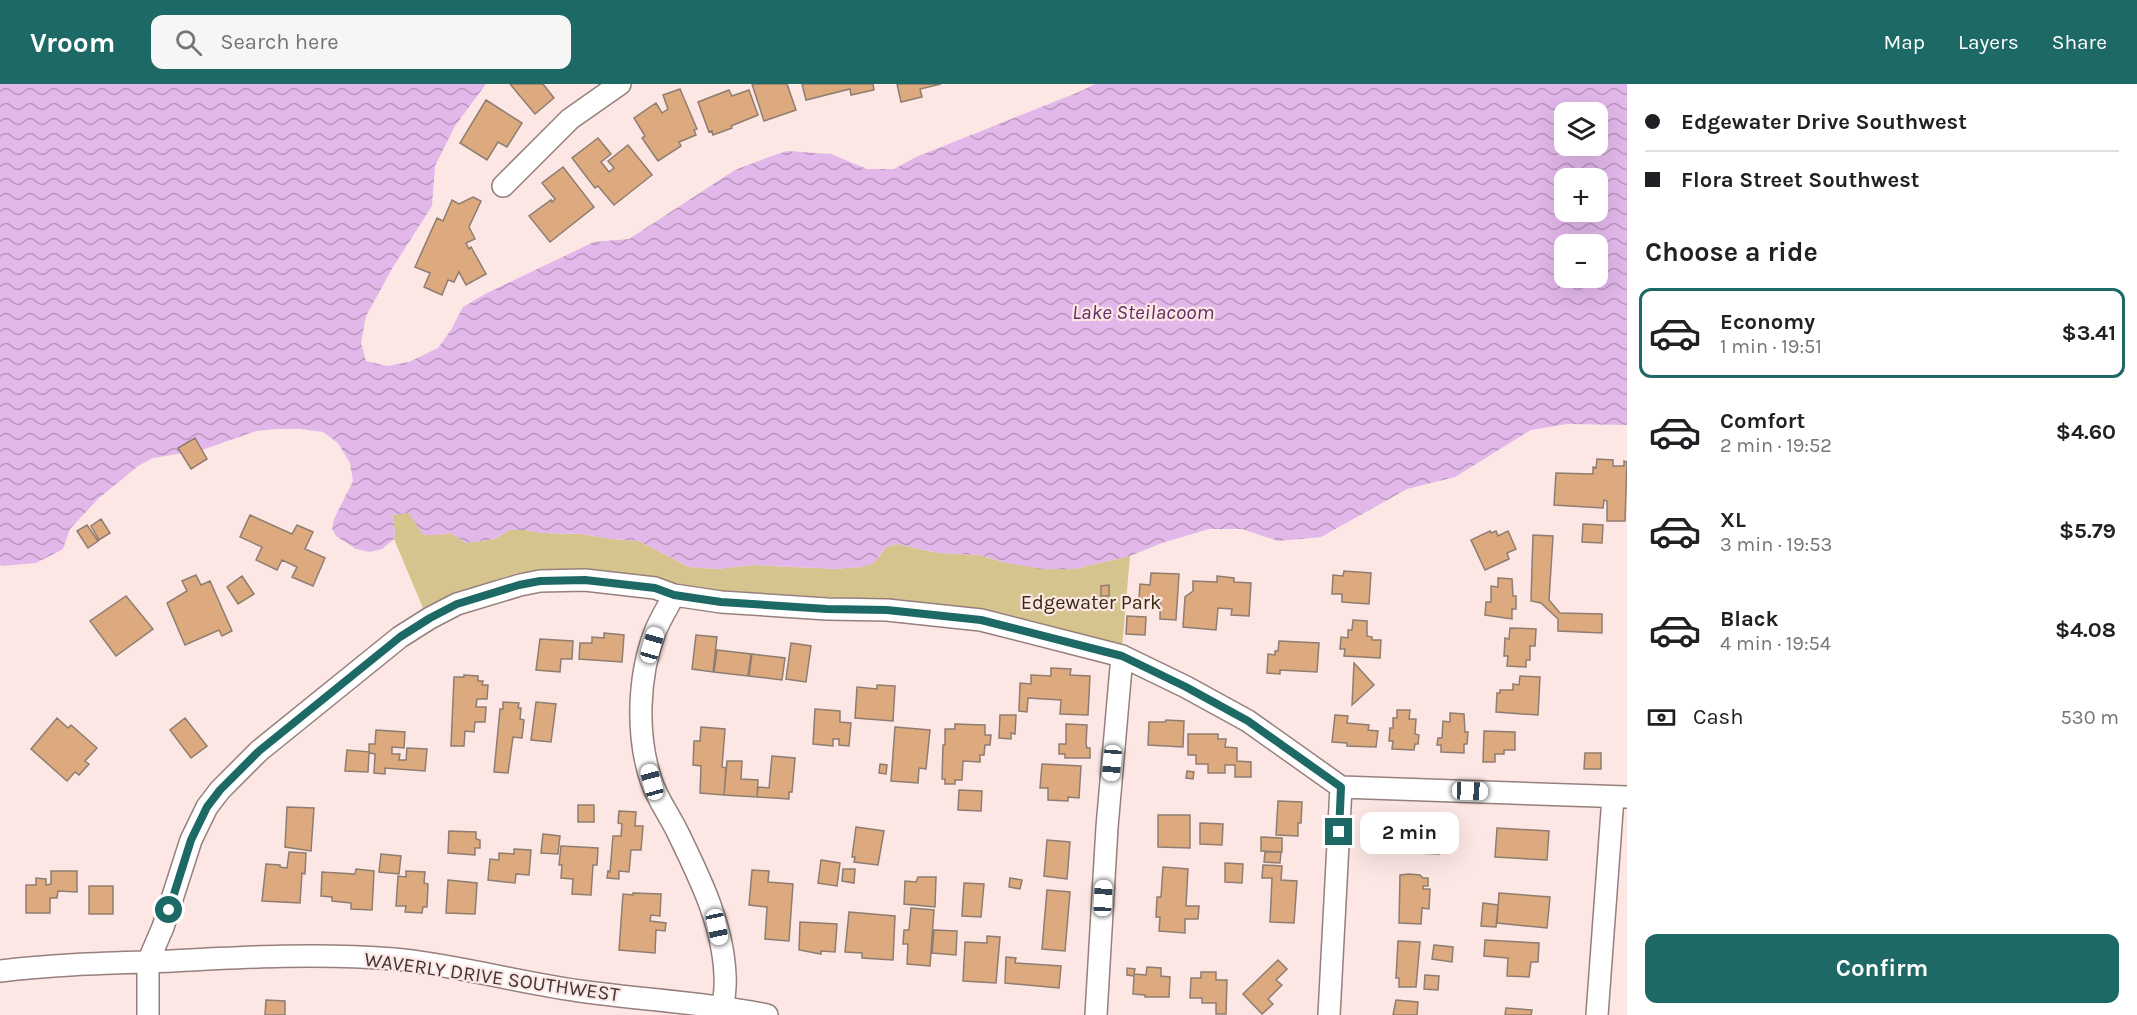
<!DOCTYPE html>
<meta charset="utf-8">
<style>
:root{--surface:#fff;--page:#f6f6f6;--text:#202124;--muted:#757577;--line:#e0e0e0;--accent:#1d6966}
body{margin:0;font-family:Karla,sans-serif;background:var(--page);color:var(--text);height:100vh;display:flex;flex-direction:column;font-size:22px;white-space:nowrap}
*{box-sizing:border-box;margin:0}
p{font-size:20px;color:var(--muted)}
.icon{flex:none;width:33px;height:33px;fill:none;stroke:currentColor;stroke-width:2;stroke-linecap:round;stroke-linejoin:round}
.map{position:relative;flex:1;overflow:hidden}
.details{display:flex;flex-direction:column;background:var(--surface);width:510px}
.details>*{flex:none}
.guide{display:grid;align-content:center;height:132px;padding:0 18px;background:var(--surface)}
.fabs{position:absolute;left:1554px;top:18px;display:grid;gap:12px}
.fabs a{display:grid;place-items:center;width:54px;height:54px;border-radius:12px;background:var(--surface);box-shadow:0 6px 24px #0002;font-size:30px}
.end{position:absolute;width:27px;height:27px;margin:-14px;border:8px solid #1d6966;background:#fff;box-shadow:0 0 0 3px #fff}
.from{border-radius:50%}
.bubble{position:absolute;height:42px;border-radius:12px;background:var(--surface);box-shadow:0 6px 24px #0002;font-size:20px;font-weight:700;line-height:42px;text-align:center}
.car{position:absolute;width:18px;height:36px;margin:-18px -9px;border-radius:8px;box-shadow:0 0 4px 2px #0007;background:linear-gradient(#fff 24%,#345 0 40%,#fff 0 76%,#345 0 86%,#fff 0)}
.guide b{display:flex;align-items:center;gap:21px;height:57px;font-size:22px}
.guide b+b{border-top:2px solid var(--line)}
.guide i{width:15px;height:15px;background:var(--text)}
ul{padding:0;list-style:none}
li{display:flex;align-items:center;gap:18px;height:90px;margin:0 12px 9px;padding:0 6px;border:3px solid transparent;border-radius:12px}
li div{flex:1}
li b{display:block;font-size:22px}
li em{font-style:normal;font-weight:700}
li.current{border-color:var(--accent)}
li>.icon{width:54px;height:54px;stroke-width:1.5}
h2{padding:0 18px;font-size:27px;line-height:72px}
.pay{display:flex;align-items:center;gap:15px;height:66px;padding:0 18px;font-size:22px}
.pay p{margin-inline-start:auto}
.action{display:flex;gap:12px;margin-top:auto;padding:12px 18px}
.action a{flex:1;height:69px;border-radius:12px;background:var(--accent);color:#fff;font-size:24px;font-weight:700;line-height:69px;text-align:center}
header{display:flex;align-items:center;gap:36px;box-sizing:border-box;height:84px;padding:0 30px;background:var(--accent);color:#fff}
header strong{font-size:28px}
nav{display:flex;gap:33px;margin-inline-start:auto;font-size:21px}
.search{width:420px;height:54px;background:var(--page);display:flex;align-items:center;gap:15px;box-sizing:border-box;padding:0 21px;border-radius:12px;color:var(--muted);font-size:22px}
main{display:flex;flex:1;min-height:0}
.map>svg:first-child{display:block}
.green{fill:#d5c48e}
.water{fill:url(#water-waves);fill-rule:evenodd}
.building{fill:#dda97e;stroke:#8e7d70;stroke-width:1.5}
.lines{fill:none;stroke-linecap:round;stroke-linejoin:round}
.street-casing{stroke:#967f7c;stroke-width:24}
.street{stroke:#fff;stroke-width:21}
.route{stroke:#1d6966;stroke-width:8}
.labels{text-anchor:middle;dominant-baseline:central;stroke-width:4.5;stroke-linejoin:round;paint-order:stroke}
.park-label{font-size:20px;fill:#342b0e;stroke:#fce7e4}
.street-label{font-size:20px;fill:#403635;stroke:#fce7e4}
.water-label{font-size:21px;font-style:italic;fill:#602d69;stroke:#fce7e4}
</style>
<header>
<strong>Vroom</strong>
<div class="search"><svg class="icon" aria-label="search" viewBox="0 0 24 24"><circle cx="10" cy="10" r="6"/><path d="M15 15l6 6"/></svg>Search here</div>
<nav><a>Map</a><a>Layers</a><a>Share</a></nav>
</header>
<main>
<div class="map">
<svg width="1627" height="931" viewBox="0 0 1627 931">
<defs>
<pattern id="water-waves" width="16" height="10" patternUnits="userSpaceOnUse" patternTransform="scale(1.5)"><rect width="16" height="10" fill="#e2b7ea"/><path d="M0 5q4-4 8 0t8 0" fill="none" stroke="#b996be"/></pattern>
</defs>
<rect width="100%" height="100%" fill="#fce7e4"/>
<!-- green -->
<path class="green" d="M409 429 437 451 451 449 466 459 494 455 510 446H525L542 449 582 450 611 455 639 457 689 483 718 485 753 481 837 485 861 483 878 474 886 463 897 460 938 469 979 471 1007 479 1074 485 1130 472 1122 564 1052 543 949 521 701 505 584 486 516 489 467 506 423 524 394 455 395 447 392 431Z"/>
<!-- water -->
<path class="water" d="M0 0H486L455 42 435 82 432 122 393 183 366 232 361 259 366 277 387 282 409 278 438 264 451 246 463 223 487 209 594 158 629 155 735 86 769 73 787 67 831 70 867 85H894L916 73 1079 8 1095 0H1627V341L1567 340 1531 346 1455 393 1407 405 1321 453 1278 457 1242 445H1209L1162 459 1130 472 1074 485H1041L1007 479 979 471 938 469 897 460 886 463 874 479 861 483 837 485 753 481 718 485 689 483 639 457 611 455 582 450 542 449 525 446H510L494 455 466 459 451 449 437 451H423L409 429 392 431 395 447 394 455 382 465 370 468 356 465 336 452 332 444 334 435 353 397 350 379 338 359 323 348 301 345H277L256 347 202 366 153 374 138 382 99 414 70 445 63 465 36 479 3 482 0 481ZM1564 28H1598V62H1564ZM1564 94H1598V128H1564ZM1564 160H1598V194H1564Z"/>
<!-- building -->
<path class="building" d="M510 0H543L554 14 535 30Z
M752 0H787L796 26 764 37Z
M802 0H873L874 6 851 11 850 5 806 16Z
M897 0H941L920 5 922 13 901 18Z
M680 5 697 45 694 46 696 51 679 58 681 62 658 77 642 54 645 52 634 34 656 19 662 29 668 25 663 11Z
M729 6 732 12 749 6 758 31 731 42 732 44 713 51 712 47 709 48 698 18Z
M486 16 522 39 507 63 498 58 487 76 460 59Z
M598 54 611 70 601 78 609 88 614 84 608 77 628 61 652 91 614 121 598 102 595 104 572 74Z
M563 83 594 123 550 158 529 132 551 116 552 118 555 115 542 99Z
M473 113 481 117 469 143 475 155 466 159 469 165 471 163 486 190 466 201 459 188 454 198 448 196 442 211 424 203 430 189 415 183 437 134 443 137 452 116 459 120Z
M195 354 207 375 191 385 178 364Z
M1597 375 1613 376V382H1624V377L1627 378 1625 437H1607V417L1604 416 1603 424 1554 421 1556 389 1593 390V383L1596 384Z
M250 431 292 450 297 441 313 448 305 465 325 474 313 502 292 493 297 483 282 476 277 486 256 476 262 463 240 453Z
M101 435 110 449 99 456 91 442Z
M1583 440 1603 441 1602 459 1582 458Z
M87 441 98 457 88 464 77 447Z
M1490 447 1491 449 1496 447 1498 452 1508 447 1516 465 1507 469 1509 475 1485 486 1471 456Z
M1533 451 1553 452 1549 516 1560 529 1602 530V549L1558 547V535L1541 519 1531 517Z
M1344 487 1371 489 1369 520 1342 518V510H1332L1333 491 1343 492Z
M1151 489 1179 490 1176 536 1160 535V516L1139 515 1140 500 1150 501Z
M196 491 201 501 210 497 232 547 222 552 219 546 185 561 167 519 187 507 182 497Z
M242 492 254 510 238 520 227 503Z
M1217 492 1234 494V498L1251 499 1249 532 1231 531 1232 525 1218 524 1216 546 1183 543 1185 513 1193 507V497L1217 498Z
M1498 494 1512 495 1513 512H1516V525H1512V535L1485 531 1486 518H1491V502L1498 503Z
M1109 501V512H1101V502Z
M126 512 153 545 116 572 90 537Z
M1127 532 1146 533 1145 551 1126 550Z
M1353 536 1367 537V552L1372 553V556H1381L1380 574 1344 572 1345 565H1340L1341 553 1348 554V546H1352Z
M1510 544 1536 545 1535 562H1530V576H1526V583L1507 582 1508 572H1504L1505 554 1509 555Z
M604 549 624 551 622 578 579 575 580 559H592V553L604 554Z
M696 551 717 553 713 588 692 585Z
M540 555 573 557 572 575H561L560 588 536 586Z
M1279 557 1319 559 1317 588 1280 586V590L1267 589 1268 570 1275 571V567H1278Z
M791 559 811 562 806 598 786 595Z
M717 566 751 570 748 592 714 588Z
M752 570 785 574 782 596 749 592Z
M1354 579 1374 601 1352 621Z
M1051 584 1071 585 1070 591 1090 592 1088 631 1060 630 1061 616 1028 614 1027 628 1019 627 1020 599 1031 600V591L1051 592Z
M464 591 478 592V597H483L482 601H488L487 615H477L476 623H486L485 638H475L474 648 465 647 464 662H451L454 593H464Z
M1520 592 1540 593 1538 631 1496 628 1497 609H1500V606H1513V600L1519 601Z
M877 601 895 602 893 637 855 634 857 603 877 605Z
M503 618 519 619 518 624H521L520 635 524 636 522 654 513 653 508 689 494 688 500 625H503Z
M536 618 556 620 551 658 531 656Z
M815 625 840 627V638L851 639 849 662 839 661V655H833V662L813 660Z
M1397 626H1410L1409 635H1416L1415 650 1419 651 1418 660H1415L1414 666 1392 665 1393 657H1389L1390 644H1393V634H1397Z
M1450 629 1464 630 1465 648H1468L1467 660H1464V669L1441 668V661H1437L1438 654H1442L1443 637 1450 638Z
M1000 631H1016L1015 650 1011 649V655L999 654Z
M1335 631 1348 632 1347 639 1369 641 1368 646 1378 647 1376 663 1347 662V659L1332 658Z
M57 634 68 644 71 641 97 664 85 677 89 680 79 691 75 688 67 697 31 665Z
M185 634 207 662 191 674 170 646Z
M1166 636 1184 637 1183 663 1148 661 1149 638H1165Z
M955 640 985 641V651H991L990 661H985L984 671H980V678L963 677 962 696H955V700H945V695H942L943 661H945V645H955Z
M1066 640 1087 641 1086 660 1087 664H1090V674H1065V670H1059V660H1066Z
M701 643 725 645 722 683 726 684 724 711 700 709 701 682 693 681 694 657H700Z
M895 643 930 646 926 685 919 684 918 699 891 697Z
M376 646 405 648 404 664 392 663V670H400L399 676H406L407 664 427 665 425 687 385 684V690L374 689 375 670 369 669 368 688 345 687 347 666 369 668V660H375Z
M1484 647 1515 648V666H1504V670H1495V678H1483Z
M1188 650H1218V655H1226L1225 663 1237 664V677L1251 678V693H1235V681H1225V689H1208V680H1196V671H1188Z
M1585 669H1601V685H1584Z
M772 672 795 674 792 708H789V715L757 713 758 703 769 704Z
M727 677H742L741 695 758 696 757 713 724 711Z
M880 680 887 681 886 690 879 689Z
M1042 680 1081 682 1079 714 1068 713V717L1048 716V704H1040Z
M1187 687 1194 688 1193 695 1186 694Z
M959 706 982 707 981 727 958 726Z
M1278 717 1302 718 1301 739H1298V752L1276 751Z
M578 721H594V738H578Z
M287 723 314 724 311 767 285 763Z
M619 727 636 728 635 742H643L641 766H631L629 788 619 787V795L607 794 608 787 610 788 613 752H621L622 740 618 739Z
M1158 731H1190V764L1158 763Z
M1402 735H1441L1439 770 1417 769 1418 755 1401 754Z
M1200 739 1223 740 1222 761 1200 760Z
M856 743 884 747 878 781 854 778 855 773H852Z
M1497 744 1549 747 1547 776 1495 773Z
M449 747 476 748V755L480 756V764H475V771L448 769Z
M543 750 560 752 558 770 541 769Z
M1261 753 1282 754V768L1261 767Z
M1047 756 1070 758 1067 795 1044 792Z
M561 762 598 764 597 781H593L591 811 572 810 573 795 561 794 562 781H559Z
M514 765 531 766 529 791 516 790 515 799 488 796 490 775 499 776V769L514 770Z
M289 768 306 769 305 790 302 789 300 819 262 817 266 780 280 781V783L287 784Z
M1265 768H1281L1280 779 1264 778Z
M381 770 401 772 399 790 379 788Z
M821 776 840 779 837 802 818 799Z
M1225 779 1243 780 1242 799 1225 798Z
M1263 781 1282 782 1281 796 1297 797 1294 839 1270 838 1272 794H1262Z
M1163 783 1188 785 1186 822H1199L1198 835H1185V849L1159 847 1160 833H1156L1157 813H1161Z
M356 785 374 787 372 826 351 825V819L332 817V813L321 812 322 788 355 790Z
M843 785H855L854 799 842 797Z
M752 786 769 787 768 798 793 800 789 857 765 855 767 823 749 821Z
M51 787H77V808L58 807 57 814H50V829H26V801H36V794L46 795V801L51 800Z
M406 787 425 788 424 799 428 800 427 823H423L422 829 405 828 406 822H396L398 792 406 793Z
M1409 790 1420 791 1423 794H1428V802H1423V805H1430L1429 825 1422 824 1421 840 1399 839 1400 791Z
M918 793H936L935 823 904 820 905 797 916 798Z
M1010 794 1022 796 1020 805 1009 803Z
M448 796 477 799 475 830 446 829Z
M964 799 984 800 981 833 962 832Z
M89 802H113V830H89Z
M1047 806 1070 808 1065 867 1042 865Z
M633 809 661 810 660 832 651 831 650 837 666 839 665 847 656 846 655 869 619 866 623 810 633 811Z
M1499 809 1550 813 1547 844 1497 839Z
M1483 819 1498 821 1496 843 1481 842Z
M911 824 934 826 930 882 907 880 908 860H903L904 846H909Z
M849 828 895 832 893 876 862 874V869L845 868Z
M800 838 837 840 835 868 821 867V870L799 866Z
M934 846 957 847 956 871 932 869Z
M987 852 1000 853 996 899 963 897 965 858 987 859Z
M1485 856 1539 859 1538 878H1531L1529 893 1507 892 1508 874 1484 872Z
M1398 857 1420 858 1416 903H1399V894H1396Z
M1434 861 1453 863 1452 878 1432 875Z
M1006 873 1016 874 1015 879 1061 882 1059 904 1005 899Z
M1278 876 1287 885 1276 896 1282 901 1268 915 1273 920 1262 930 1243 910Z
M1147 883 1161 884V892L1170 893 1169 913H1145V911L1133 910 1134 892 1127 891V884L1135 885 1134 890 1146 891Z
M1201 888H1216V896H1227L1226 930H1216V919H1202V914H1190L1191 894H1201Z
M1425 891 1439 892 1438 906 1424 905Z
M266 916 285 917V931H265Z
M1396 916 1418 918 1417 931H1393Z
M1506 924 1532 926 1531 931H1505Z"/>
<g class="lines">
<defs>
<path id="street" d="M503 102 570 35 620 0
M674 511C668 523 660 535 655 548 638 592 636 651 651 696 657 715 670 732 678 749 700 794 723 841 725 891 726 902 724 913 723 923
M0 887C57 880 114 879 172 877 246 873 320 869 394 875 459 881 522 900 587 908 647 916 707 919 767 931
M148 931V878L163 843 191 756 207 723 220 706 259 667 400 553 430 534 457 520 520 501 540 497 585 496 655 504 674 511 721 518 827 525 887 526 981 536 1122 572 1186 603 1248 637 1341 703 1627 713
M1096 931 1107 743 1122 572
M1329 931 1341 703
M1597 931 1613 713"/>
</defs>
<!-- street casing -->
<use href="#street" class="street-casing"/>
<!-- street -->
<use href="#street" class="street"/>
</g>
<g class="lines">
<!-- route -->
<path class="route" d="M169 826 191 756 207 723 220 706 259 667 400 553 430 534 457 520 519 501 540 497 585 496 655 504 674 511 721 518 827 525 887 526 981 536 1122 572 1186 603 1248 637 1341 703 1339 748"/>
</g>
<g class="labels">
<!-- park labels -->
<g class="park-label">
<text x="1091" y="518">Edgewater Park</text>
</g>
<!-- street labels -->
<g class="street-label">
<text transform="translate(492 893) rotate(8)">WAVERLY DRIVE SOUTHWEST</text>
</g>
<!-- water labels -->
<g class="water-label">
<text x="1143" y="228">Lake Steilacoom</text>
</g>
</g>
</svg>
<div class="fabs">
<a><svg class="icon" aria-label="layers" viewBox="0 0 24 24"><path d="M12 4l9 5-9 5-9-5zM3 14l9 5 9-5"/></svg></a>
<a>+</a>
<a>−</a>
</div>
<i class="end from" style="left:169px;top:826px"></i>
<i class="end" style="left:1339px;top:748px"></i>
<div class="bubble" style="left:1360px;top:728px;width:99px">2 min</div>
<i class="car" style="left:652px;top:561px;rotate:16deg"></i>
<i class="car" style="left:1112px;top:679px;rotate:185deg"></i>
<i class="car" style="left:652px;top:698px;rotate:345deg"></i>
<i class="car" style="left:1470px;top:707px;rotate:92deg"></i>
<i class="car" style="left:1103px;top:814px;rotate:3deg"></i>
<i class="car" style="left:717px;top:843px;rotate:168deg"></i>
</div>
<section class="details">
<div class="guide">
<b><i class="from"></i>Edgewater Drive Southwest</b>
<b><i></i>Flora Street Southwest</b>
</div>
<h2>Choose a ride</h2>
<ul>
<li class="current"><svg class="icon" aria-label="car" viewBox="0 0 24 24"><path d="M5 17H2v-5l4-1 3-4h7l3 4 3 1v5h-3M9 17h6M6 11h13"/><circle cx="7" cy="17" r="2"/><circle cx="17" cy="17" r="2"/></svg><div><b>Economy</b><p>1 min · 19:51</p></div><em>$3.41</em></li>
<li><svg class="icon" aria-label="car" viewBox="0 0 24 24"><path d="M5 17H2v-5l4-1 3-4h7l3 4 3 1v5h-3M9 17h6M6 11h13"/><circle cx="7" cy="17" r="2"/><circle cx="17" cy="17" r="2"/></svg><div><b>Comfort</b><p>2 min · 19:52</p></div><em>$4.60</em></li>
<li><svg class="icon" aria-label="car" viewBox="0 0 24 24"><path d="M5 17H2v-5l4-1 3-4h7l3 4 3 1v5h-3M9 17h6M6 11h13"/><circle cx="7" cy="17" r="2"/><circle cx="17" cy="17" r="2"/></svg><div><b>XL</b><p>3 min · 19:53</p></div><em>$5.79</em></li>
<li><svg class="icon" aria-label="car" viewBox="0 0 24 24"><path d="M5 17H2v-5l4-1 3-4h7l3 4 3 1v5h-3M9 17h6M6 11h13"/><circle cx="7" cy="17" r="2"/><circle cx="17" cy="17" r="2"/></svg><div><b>Black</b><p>4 min · 19:54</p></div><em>$4.08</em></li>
</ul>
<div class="pay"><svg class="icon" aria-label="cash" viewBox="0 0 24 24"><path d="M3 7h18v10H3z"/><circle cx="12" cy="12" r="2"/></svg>Cash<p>530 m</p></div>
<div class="action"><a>Confirm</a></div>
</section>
</main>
